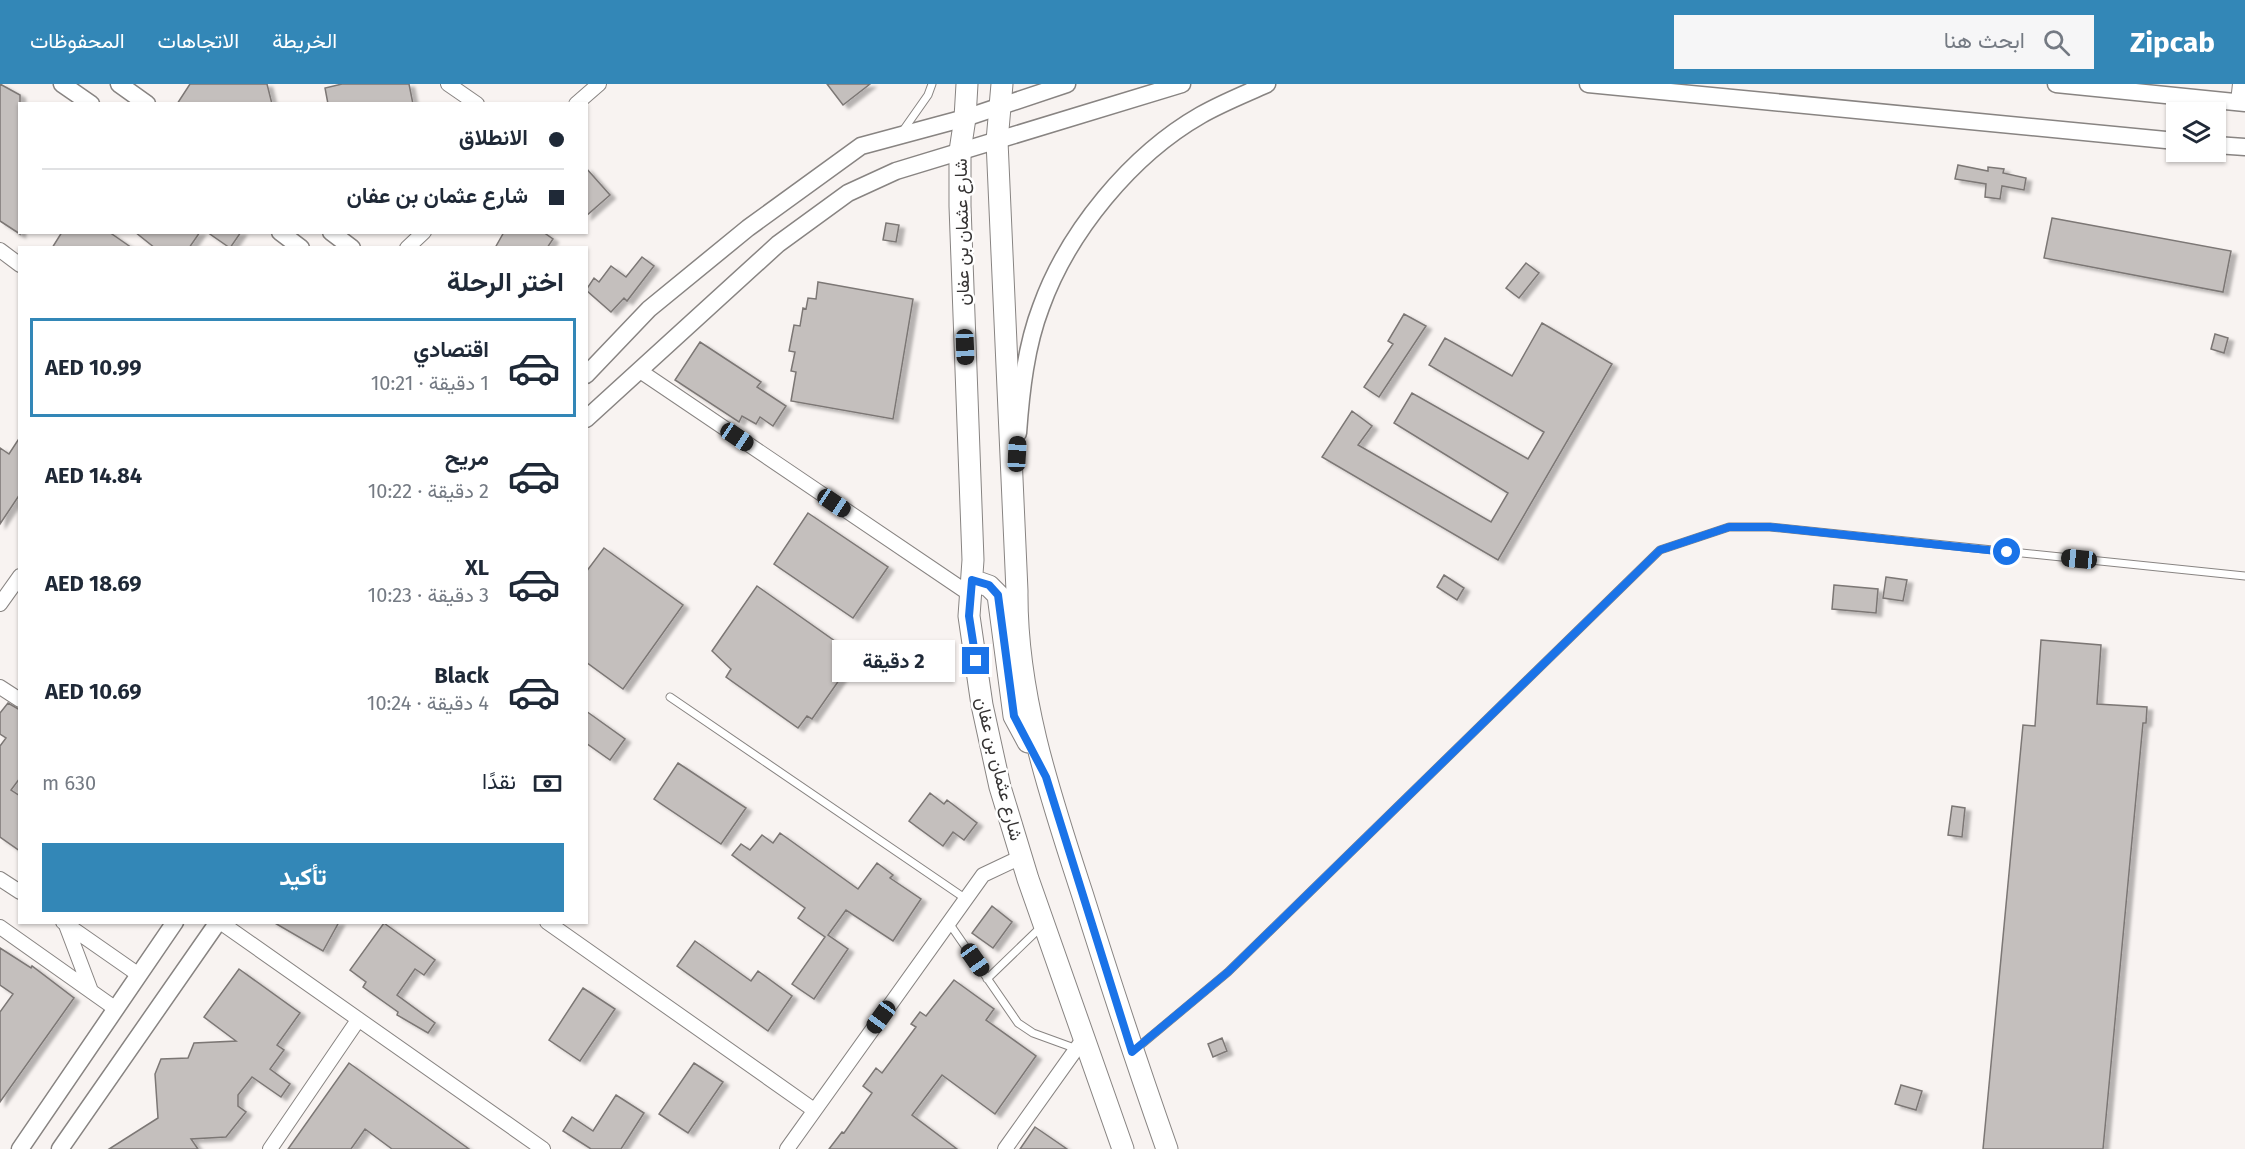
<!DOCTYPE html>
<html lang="ar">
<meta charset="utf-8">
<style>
:root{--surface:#fff;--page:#f6f6f7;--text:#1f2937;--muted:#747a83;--line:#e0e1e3;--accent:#3387b7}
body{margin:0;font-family:"Fira Sans",Vazirmatn,sans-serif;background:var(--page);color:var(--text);direction:rtl;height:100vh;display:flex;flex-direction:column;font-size:22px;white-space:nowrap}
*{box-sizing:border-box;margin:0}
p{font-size:20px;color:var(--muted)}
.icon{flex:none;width:33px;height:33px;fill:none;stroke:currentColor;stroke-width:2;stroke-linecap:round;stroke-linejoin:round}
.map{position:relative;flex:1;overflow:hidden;direction:ltr}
.panel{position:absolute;left:18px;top:162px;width:570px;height:678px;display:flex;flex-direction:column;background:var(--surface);border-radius:0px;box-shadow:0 2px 4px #0004;direction:rtl}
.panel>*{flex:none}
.top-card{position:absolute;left:18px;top:18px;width:570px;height:132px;border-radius:0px;box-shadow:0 2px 4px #0004;direction:rtl;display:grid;align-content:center;height:132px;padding:0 24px;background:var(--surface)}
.buttons{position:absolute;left:2166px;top:18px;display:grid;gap:12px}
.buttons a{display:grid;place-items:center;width:60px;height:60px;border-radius:0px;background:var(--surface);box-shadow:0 2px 4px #0004;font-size:30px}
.end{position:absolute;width:27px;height:27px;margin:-14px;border:8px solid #1a73e8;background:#fff;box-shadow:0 0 0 3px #fff}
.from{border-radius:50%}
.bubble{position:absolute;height:42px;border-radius:0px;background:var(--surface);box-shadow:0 2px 4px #0004;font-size:20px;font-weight:700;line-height:42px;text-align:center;direction:rtl}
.car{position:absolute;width:18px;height:36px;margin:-18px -9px;border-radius:8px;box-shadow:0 0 4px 2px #0007;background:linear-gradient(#222 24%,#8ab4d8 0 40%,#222 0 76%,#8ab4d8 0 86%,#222 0)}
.top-card b{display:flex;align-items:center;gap:21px;height:57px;font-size:22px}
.top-card b+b{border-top:2px solid var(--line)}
.top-card i{width:15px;height:15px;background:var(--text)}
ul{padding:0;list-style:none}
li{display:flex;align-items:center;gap:18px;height:99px;margin:0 12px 9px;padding:0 12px;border:3px solid transparent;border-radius:0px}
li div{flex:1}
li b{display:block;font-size:22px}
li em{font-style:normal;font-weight:700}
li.selected{border-color:var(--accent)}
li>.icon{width:54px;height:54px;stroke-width:1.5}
h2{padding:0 24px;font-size:27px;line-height:72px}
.pay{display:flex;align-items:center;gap:15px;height:66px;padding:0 24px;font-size:22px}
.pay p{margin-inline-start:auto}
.action{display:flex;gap:12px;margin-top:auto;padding:12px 24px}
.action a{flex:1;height:69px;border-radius:0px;background:var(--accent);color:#fff;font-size:24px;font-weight:700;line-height:69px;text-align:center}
header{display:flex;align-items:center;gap:36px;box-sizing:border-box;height:84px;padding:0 30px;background:var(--accent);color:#fff}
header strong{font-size:28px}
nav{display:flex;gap:33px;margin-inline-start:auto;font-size:21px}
.search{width:420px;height:54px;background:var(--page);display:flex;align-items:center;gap:15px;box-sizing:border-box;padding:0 21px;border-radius:0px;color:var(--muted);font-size:22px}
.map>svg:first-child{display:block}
.building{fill:#c4bfbd;stroke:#7c7775;stroke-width:1.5;filter:url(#shadow)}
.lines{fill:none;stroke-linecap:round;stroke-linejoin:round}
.service-casing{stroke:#888482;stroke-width:9}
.minor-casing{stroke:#888482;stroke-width:16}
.tertiary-casing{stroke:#888482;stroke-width:19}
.primary-casing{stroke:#888482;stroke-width:23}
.service{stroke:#fff;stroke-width:7}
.minor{stroke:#fff;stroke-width:14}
.tertiary{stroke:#fff;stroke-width:16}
.primary{stroke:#fff;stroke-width:21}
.route{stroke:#1a73e8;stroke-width:8}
.labels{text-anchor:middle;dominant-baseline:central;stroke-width:5;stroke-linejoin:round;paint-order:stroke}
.street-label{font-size:18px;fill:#353333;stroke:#fff}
</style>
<header>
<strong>Zipcab</strong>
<div class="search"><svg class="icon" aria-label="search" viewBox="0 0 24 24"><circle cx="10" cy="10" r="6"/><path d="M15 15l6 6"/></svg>ابحث هنا</div>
<nav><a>الخريطة</a><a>الاتجاهات</a><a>المحفوظات</a></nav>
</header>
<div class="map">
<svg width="2245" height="1065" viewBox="0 0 2245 1065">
<defs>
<filter id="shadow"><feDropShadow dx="5.5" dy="3.5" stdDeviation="1.5" flood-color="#0004"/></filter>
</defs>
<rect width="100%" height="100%" fill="#f8f3f1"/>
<!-- building -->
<path class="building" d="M0 0 20 11V150L0 137Z
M190 0H267L272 20H177Z
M342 0H409L413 20H328L325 4Z
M827 0H870L843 21Z
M1958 81 1988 87V83L2004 85 2003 89 2026 94 2024 106 2002 102 2000 115 1985 113 1986 100 1955 95Z
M586 84 610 111 586 132Z
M2052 134 2231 167 2223 208 2044 174Z
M886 139 899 141 896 158 883 156Z
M62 148H109L132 164H52Z
M135 148H200L189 164H155Z
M207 148H241L230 164Z
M504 148H543L553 155 547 164H495Z
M642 173 654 182 627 217 624 214 611 228 586 206 594 194 599 198 611 182 626 193Z
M1526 179 1539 189 1519 214 1506 204Z
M818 198 913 215 893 335 791 317 796 288 791 287 795 268 789 267 794 241 800 242 803 224 806 225 808 214 816 215Z
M1404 230 1426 242 1379 313 1364 303 1393 260 1388 257Z
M1542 239 1612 280 1498 476 1322 373 1352 327 1372 342 1358 361 1491 438 1508 409 1394 339 1412 309 1528 375 1544 348 1429 281 1445 254 1512 292Z
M2215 250 2228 254 2224 269 2211 265Z
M700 258 761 298 757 303 786 322 773 342 760 333 756 340 742 332 739 338 675 296Z
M20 353V410L0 440V364L9 370Z
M808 429 888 483 853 534 774 480Z
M604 464 683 521 623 605 586 578V488Z
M1444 491 1464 504 1457 516 1437 503Z
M1886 493 1907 496 1903 517 1883 514Z
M1834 501 1878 505 1876 529 1832 525Z
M757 502 856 572 812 635 807 632 798 644 726 593 731 585 712 567Z
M2041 556 2101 561 2097 620 2147 623 2146 639H2143L2103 1065H1983L2023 641 2035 642Z
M8 619 20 626V694L11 706 20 712V767L0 753V662L6 654 0 650V629Z
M586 627 625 655 610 676 586 659Z
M678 679 746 724 721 760 654 715Z
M930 709 944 720 947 716 977 739 964 756 953 748 943 762 909 737Z
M1952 722 1965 724 1962 753 1948 751Z
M780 749 858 805 877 779 893 791 890 794 921 815 893 857 846 826 828 851 848 865 814 915 792 900 825 853 798 834 805 824 732 771 741 760 750 766 762 751 773 759Z
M992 822 1012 838 993 864 972 849Z
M273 838H339L323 867Z
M384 839 435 876 424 891 415 885 397 911 435 939 428 949 397 931 398 928 363 903 366 898 350 886Z
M695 857 751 897 758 887 792 912 768 947 677 882Z
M0 864 31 884 32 882 74 914 0 1018V928L13 910 0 901Z
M239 885 300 929 277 961 284 966 270 985 290 1000 281 1013 252 993 238 1011V1022L246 1028 226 1053 191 1055 198 1065H109L158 1034 155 990 161 975 188 974 194 959 236 957 204 933Z
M954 896 994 925 986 936 1036 972 995 1030 942 991 912 1031 957 1065H829L842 1048 844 1049 872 1009 863 1002 876 984 882 989 916 943 911 940 920 928 926 932Z
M583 904 615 925 580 977 549 956Z
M1222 954 1227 967 1213 973 1208 960Z
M349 979 469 1065H392L365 1045 351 1065H288Z
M694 979 723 998 688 1049 659 1030Z
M1901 1001 1922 1007 1916 1026 1895 1020Z
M616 1011 644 1029 621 1065H591L563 1047 572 1033 593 1047Z
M1035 1043 1067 1065H1020Z"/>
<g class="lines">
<defs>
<path id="service" d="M902 48 928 11 932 0
M670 613 966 815
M949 839 1018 939 1033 949 1077 965
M987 895 1042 842
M1137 964 1228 888 1660 466 1729 443H1770L2245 492"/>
<path id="minor" d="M448 0 477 20
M2238 18 2240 0
M576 20 599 0
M407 164 424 148
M0 166 20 181
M640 287 971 511
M0 520 20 492
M0 603 20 616
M0 795 20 808
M63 838 139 891
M220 838 543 1065
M547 838 814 1026
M66 841 91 907
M0 843 116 925
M270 1065 358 936
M787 1065 983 791 1021 773
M1005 1065 1084 954"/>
<path id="tertiary" d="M62 0 91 20
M119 0 147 20
M1588 0 2176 57
M2056 0 2245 19
M2216 61 2245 63
M280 148 301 164
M331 148 352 164
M586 291 649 225 748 144 861 62 965 34 1067 0
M586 335 778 160 848 109 896 87 1182 0
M1018 349C1021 307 1026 262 1041 223 1068 148 1131 71 1201 31 1222 19 1245 10 1267 0
M20 1065 175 838
M60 1065 218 838"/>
<path id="primary" d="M967 0 965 34 960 67V122L973 476 969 532 982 621 1000 703 1028 795 1123 1065
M1002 0 997 57 1017 507C1016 611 1050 711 1082 809 1109 895 1137 980 1167 1065
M972 496 989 502 998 511 1014 632 1028 658"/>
</defs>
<!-- service casing -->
<use href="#service" class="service-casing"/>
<!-- minor casing -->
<use href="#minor" class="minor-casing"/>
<!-- tertiary casing -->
<use href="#tertiary" class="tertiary-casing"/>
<!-- primary casing -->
<use href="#primary" class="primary-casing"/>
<!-- service -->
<use href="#service" class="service"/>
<!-- minor -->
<use href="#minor" class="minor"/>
<!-- tertiary -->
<use href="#tertiary" class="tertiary"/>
<!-- primary -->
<use href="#primary" class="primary"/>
</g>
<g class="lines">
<!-- route -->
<path class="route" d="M976 577 969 532 972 496 989 501 998 511 1014 632 1046 693 1132 968 1228 888 1660 466 1729 443H1770L2007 468"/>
</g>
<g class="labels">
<!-- street labels -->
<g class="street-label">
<text transform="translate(962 148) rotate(-91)">شارع عثمان بن عفان</text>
<text transform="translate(999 685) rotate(76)">شارع عثمان بن عفان</text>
</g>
</g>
</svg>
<div class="buttons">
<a><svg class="icon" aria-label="layers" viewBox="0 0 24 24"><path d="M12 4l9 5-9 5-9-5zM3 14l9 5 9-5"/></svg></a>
</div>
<i class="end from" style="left:2007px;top:468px"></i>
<i class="end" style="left:976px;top:577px"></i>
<div class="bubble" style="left:832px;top:556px;width:123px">2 دقيقة</div>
<i class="car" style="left:965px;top:263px;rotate:178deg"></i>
<i class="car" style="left:737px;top:353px;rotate:124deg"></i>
<i class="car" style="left:1017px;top:370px;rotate:3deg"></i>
<i class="car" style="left:834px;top:419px;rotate:124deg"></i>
<i class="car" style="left:2079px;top:475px;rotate:276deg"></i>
<i class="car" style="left:975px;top:876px;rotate:145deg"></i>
<i class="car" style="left:881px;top:933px;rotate:216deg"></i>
<div class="top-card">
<b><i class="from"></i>الانطلاق</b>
<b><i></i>شارع عثمان بن عفان</b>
</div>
<section class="panel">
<h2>اختر الرحلة</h2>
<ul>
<li class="selected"><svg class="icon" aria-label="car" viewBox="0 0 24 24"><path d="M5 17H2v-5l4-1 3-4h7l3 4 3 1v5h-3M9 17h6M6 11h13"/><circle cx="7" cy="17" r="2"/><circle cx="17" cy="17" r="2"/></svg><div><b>اقتصادي</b><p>1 دقيقة · 10:21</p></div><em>AED 10.99</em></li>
<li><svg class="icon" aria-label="car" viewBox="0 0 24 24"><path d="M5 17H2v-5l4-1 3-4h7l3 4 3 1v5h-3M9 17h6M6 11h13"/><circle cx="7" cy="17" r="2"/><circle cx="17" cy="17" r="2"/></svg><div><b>مريح</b><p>2 دقيقة · 10:22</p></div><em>AED 14.84</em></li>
<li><svg class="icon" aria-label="car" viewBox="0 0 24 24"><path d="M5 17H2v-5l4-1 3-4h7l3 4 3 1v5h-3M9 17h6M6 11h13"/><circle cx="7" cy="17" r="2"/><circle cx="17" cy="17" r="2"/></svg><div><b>XL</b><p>3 دقيقة · 10:23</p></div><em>AED 18.69</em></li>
<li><svg class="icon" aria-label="car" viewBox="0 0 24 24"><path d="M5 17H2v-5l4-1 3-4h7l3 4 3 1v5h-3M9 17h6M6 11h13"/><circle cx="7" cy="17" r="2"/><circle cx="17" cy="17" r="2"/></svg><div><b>Black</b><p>4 دقيقة · 10:24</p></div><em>AED 10.69</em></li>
</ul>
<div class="pay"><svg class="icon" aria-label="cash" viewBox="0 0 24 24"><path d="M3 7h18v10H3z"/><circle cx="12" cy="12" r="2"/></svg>نقدًا<p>630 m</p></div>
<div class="action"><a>تأكيد</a></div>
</section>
</div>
